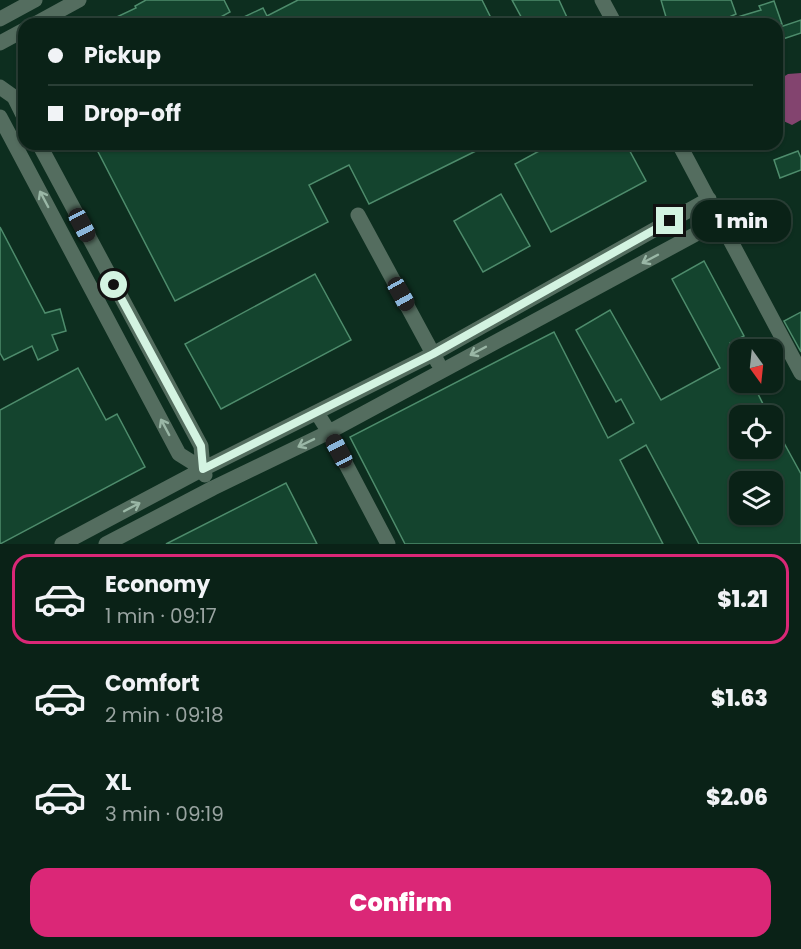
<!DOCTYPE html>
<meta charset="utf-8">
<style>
:root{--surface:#0a2217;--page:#132a20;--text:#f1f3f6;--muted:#99a4a1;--line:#2a3f36;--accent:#db2777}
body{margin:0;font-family:Poppins,sans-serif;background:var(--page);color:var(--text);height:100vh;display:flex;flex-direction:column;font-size:22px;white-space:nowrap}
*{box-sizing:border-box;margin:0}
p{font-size:20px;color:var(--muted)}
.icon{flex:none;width:33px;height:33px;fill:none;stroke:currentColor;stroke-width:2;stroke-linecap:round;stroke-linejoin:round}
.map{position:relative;height:544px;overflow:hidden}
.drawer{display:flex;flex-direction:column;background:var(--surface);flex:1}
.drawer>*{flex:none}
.top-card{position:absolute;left:18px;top:18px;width:765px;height:132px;border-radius:18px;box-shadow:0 2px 4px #0004,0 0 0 2px var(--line);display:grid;align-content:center;height:132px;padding:0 30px;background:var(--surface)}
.needle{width:39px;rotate:165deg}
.controls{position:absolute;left:729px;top:339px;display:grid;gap:12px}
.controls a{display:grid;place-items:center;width:54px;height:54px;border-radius:12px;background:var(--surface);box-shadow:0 2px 4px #0004,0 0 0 2px var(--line);font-size:30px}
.end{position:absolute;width:27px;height:27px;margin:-14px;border:8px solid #d3f3e1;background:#111;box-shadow:0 0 0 3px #111}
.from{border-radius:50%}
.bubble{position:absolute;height:42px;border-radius:18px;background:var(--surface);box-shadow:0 2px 4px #0004,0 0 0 2px var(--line);font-size:20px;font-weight:800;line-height:42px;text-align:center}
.car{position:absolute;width:18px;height:36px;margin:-18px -9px;border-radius:8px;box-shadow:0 0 4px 2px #0007;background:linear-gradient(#222 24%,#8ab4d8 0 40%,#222 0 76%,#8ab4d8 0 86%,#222 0)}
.top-card b{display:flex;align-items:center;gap:21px;height:57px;font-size:22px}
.top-card b+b{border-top:2px solid var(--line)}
.top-card i{width:15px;height:15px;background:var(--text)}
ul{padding:10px 0 0;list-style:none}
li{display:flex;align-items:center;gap:18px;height:90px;margin:0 12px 9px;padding:0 18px;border:3px solid transparent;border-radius:18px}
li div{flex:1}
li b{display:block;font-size:22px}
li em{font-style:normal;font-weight:800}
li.current{border-color:var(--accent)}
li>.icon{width:54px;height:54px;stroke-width:1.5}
.primary-button{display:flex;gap:12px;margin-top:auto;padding:12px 30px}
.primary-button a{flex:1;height:69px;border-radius:18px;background:var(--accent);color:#fff;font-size:24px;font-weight:800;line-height:69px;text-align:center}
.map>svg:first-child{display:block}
.water{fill:#83446f}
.building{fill:#14442e;stroke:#4e8c6c;stroke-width:1.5;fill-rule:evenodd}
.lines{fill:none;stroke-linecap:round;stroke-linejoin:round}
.minor{stroke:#546d5f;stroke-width:15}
.oneway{stroke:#9ab7a6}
.route{stroke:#d3f3e1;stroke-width:8}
</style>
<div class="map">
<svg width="801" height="544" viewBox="0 0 801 544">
<rect width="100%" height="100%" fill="#0d2e1f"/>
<!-- water -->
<path class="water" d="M801 73V120L792 125 777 118V81L788 74Z"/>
<!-- building -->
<path class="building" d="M146 0H224L230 12 208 24H102L136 8 135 6Z
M298 0H482L494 24H229L263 8 267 16Z
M512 0H559L570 24H525Z
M661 0H731L736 14 714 24H668Z
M774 1 782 24H724V21L761 10 759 6Z
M801 20V33L777 41V28Z
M94 144H490L369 204 349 165 309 185 328 222 175 301Z
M552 144H626L646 181 551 232 515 164Z
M798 151 801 158V170L780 178 774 160Z
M501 194 530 246 483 272 454 221Z
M0 227 45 313 60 309 66 331 52 335 58 350 38 360 32 346 4 360 0 353Z
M704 261 744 336 730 343 740 360V382H752L769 416H740V448H772V421L801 474V544H699L646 445 620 460 663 544H405L350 437 554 332 608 438 634 423 621 399 616 402 576 330 610 310 661 400 720 368 672 279ZM740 482H772V514H740Z
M315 274 351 340 221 409 185 344Z
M801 312V352L784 321Z
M78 368 106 420 117 414 145 467 0 544V410Z
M286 483 317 544H166Z"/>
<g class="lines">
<!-- minor -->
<path class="minor" d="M602 0 615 24
M0 19 35 0
M35 24 79 0
M0 43 24 30
M0 87 14 97 24 117
M0 117 179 454 203 469
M39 144 201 446 203 469 205 475
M679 144 801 373
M358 215 438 363
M317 413 329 432 388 544
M62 544 203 469 433 354 709 199
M106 544 213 488 329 432 720 221"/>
</g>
<!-- one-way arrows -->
<defs><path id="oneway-shaft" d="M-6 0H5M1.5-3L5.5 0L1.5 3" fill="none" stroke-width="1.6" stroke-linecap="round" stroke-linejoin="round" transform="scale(1.5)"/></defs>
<g class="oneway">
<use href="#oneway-shaft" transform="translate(44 199) rotate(-118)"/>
<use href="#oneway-shaft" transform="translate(650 259) rotate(152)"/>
<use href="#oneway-shaft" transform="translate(478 351) rotate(152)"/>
<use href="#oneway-shaft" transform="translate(165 427) rotate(-118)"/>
<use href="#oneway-shaft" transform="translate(306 443) rotate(154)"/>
<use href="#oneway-shaft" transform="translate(132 507) rotate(-28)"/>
</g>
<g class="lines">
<!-- route -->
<path class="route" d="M114 285 201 446 203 469 433 354 670 221"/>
</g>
</svg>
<div class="controls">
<a><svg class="needle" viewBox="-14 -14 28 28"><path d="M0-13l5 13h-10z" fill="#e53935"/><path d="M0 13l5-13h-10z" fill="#99a4a1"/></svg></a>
<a><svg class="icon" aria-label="locate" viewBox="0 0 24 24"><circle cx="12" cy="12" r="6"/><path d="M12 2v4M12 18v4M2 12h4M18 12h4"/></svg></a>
<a><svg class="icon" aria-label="layers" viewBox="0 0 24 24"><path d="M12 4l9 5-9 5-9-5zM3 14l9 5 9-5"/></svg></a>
</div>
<i class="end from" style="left:114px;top:285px"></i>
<i class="end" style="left:670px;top:221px"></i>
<div class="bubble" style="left:692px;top:200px;width:99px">1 min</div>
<i class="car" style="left:82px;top:225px;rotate:152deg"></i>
<i class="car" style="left:401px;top:294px;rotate:151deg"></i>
<i class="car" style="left:339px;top:451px;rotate:332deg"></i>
<div class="top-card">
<b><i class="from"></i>Pickup</b>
<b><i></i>Drop-off</b>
</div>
</div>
<section class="drawer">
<ul>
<li class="current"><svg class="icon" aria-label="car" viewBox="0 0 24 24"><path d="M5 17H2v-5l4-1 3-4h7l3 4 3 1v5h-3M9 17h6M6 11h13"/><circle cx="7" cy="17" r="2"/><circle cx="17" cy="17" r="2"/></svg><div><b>Economy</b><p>1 min · 09:17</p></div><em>$1.21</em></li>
<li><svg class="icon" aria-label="car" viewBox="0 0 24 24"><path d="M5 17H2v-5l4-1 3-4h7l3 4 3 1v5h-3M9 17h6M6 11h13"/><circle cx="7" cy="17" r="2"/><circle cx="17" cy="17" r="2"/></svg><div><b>Comfort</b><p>2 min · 09:18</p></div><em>$1.63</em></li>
<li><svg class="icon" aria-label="car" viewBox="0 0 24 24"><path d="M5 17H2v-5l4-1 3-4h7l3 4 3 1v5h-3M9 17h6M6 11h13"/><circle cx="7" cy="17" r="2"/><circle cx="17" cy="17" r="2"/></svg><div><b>XL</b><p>3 min · 09:19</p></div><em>$2.06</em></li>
</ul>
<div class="primary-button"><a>Confirm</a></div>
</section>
